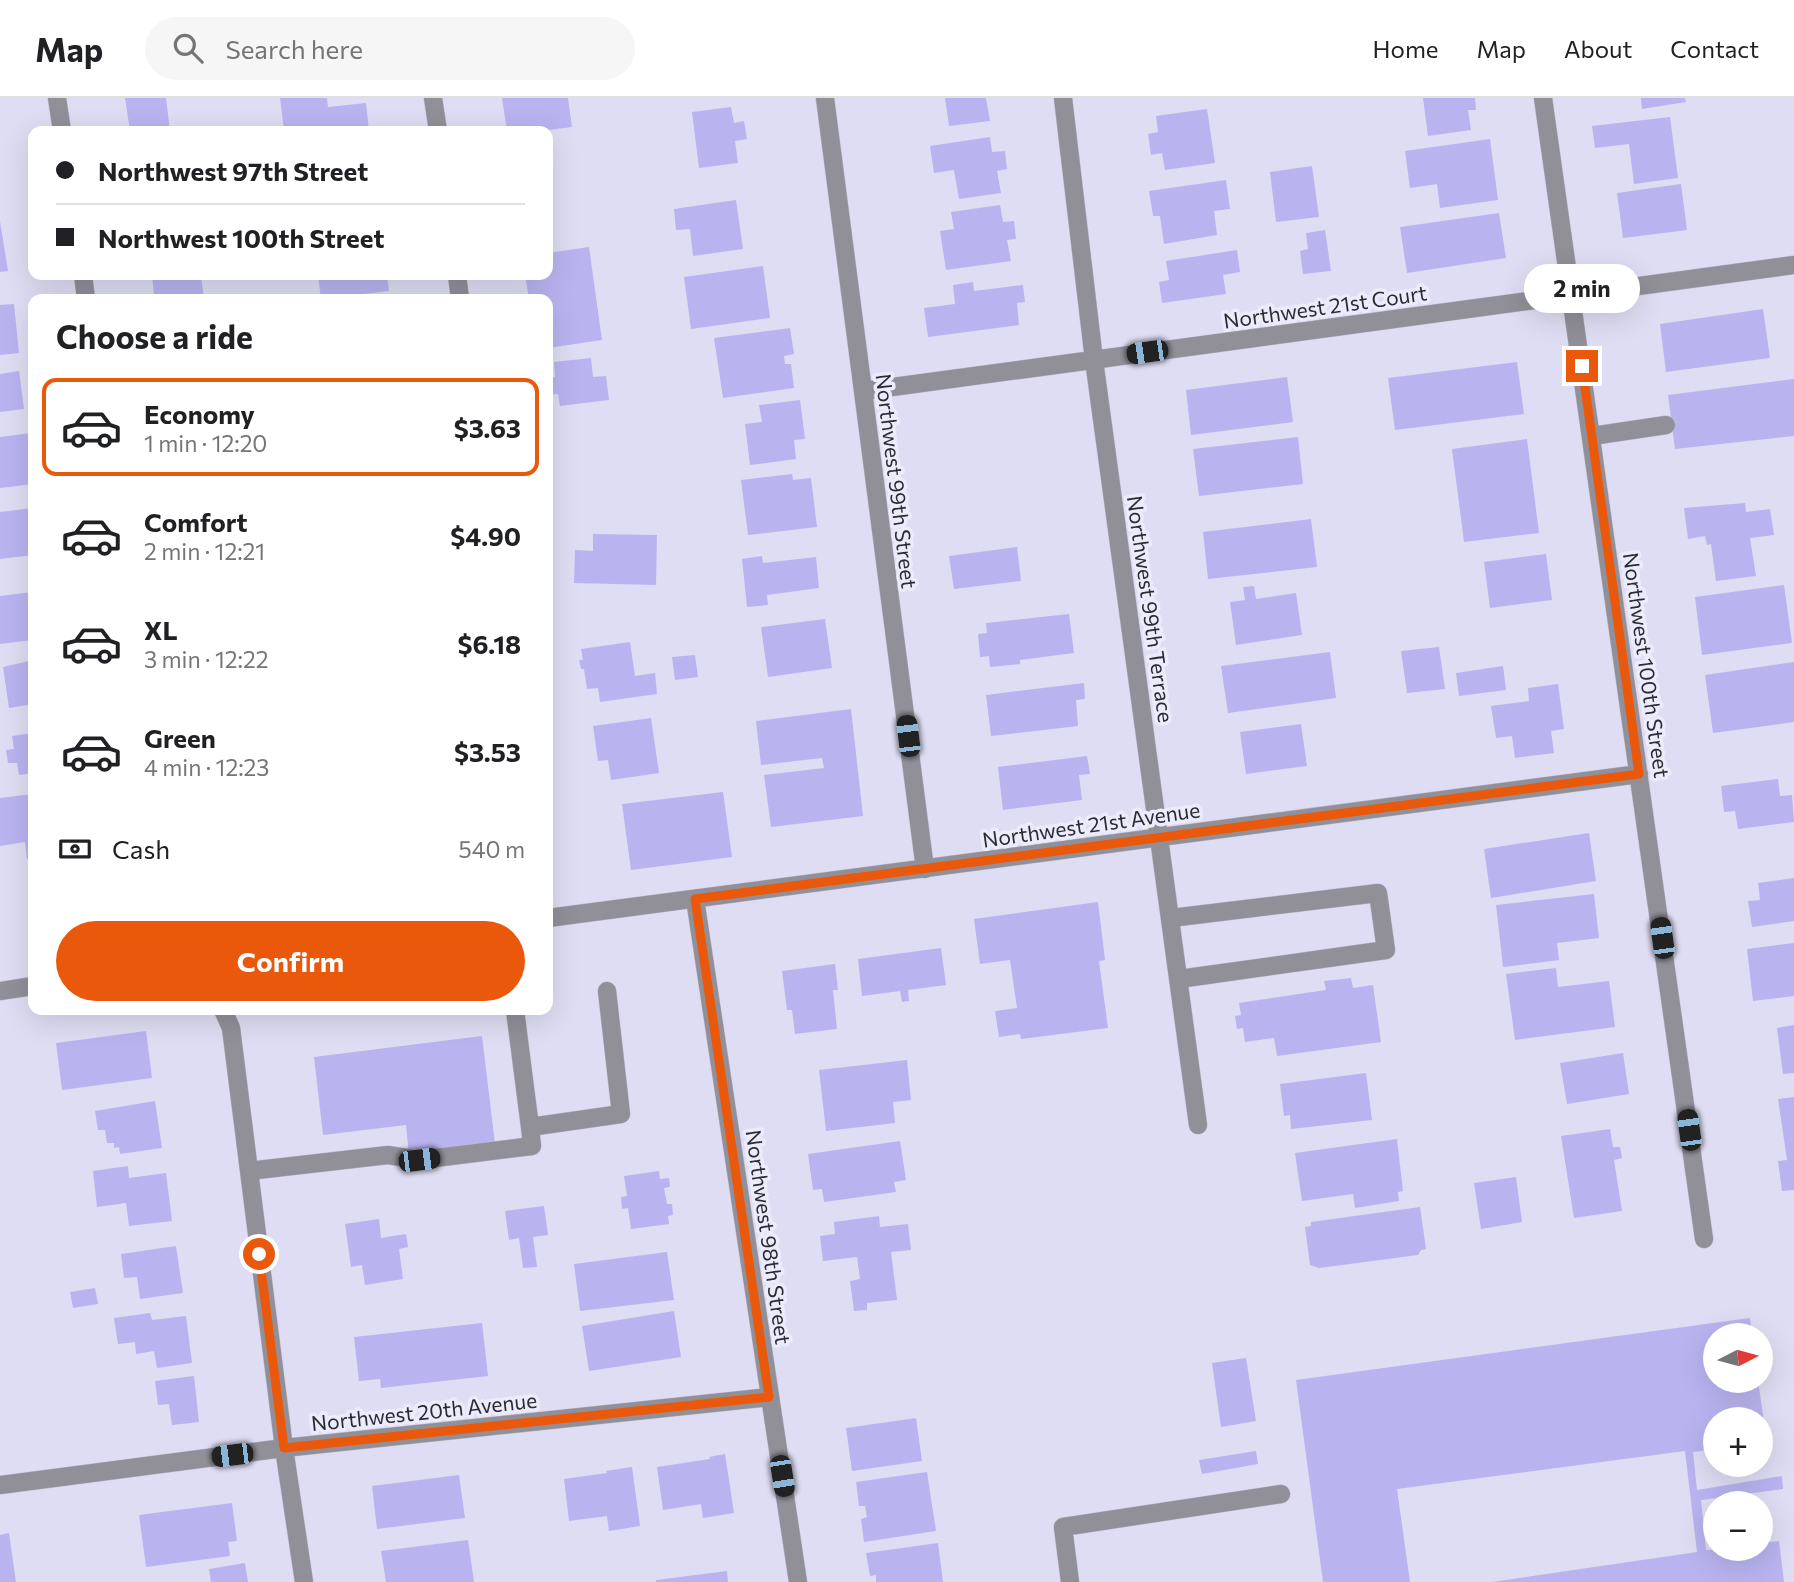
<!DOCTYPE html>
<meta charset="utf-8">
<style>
:root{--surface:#fff;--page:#f6f6f6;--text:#202124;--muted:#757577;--line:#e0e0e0;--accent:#ea580c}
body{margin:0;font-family:Commissioner,sans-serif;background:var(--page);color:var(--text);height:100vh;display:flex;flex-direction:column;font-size:26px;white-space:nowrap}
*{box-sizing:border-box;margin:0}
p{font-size:23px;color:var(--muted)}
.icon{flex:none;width:38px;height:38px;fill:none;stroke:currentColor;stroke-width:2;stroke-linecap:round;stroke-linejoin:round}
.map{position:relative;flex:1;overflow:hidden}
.details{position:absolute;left:28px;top:196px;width:525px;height:721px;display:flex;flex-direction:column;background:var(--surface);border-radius:14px;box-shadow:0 7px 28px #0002}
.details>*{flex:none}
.banner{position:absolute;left:28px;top:28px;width:525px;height:154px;border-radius:14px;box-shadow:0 7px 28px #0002;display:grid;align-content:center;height:154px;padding:0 28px;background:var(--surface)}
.needle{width:46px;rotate:84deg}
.controls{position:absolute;left:1703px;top:1225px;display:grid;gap:14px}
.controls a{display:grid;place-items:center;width:70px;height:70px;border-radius:50%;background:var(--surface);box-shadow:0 7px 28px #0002;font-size:35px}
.end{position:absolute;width:32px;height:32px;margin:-16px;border:9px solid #ea580c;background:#fff;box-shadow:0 0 0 4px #fff}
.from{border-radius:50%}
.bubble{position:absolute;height:49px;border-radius:24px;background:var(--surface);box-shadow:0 7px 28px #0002;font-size:23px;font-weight:700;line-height:49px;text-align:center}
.car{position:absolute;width:21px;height:42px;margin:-21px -10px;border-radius:9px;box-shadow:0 0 5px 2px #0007;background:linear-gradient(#222 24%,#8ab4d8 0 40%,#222 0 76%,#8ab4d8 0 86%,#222 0)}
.banner b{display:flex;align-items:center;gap:24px;height:66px;font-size:26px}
.banner b+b{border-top:2px solid var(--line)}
.banner i{width:18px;height:18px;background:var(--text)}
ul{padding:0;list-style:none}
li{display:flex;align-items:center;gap:21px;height:98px;margin:0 14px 10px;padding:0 14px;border:4px solid transparent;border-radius:14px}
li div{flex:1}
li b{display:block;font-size:26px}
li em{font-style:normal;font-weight:700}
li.on{border-color:var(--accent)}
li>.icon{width:63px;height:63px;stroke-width:1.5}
h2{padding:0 28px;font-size:32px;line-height:84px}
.pay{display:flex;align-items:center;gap:18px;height:77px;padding:0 28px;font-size:26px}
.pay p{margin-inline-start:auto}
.action{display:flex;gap:14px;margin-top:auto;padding:14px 28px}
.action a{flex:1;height:80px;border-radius:42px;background:var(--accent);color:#fff;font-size:28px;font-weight:700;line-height:80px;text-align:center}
header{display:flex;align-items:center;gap:42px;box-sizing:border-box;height:98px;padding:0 35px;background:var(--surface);border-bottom:2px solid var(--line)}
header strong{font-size:33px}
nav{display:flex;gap:38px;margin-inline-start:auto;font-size:24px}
.search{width:490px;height:63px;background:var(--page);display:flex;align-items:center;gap:18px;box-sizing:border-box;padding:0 24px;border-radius:38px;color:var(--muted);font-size:26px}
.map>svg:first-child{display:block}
.building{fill:#b9b4f0}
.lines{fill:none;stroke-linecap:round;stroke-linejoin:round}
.minor-casing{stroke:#bab9cd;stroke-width:19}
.minor{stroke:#919099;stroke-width:18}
.route{stroke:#ea580c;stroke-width:9}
.labels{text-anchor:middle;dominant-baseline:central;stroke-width:7;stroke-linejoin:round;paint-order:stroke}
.street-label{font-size:21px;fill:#2b2b33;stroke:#ecebfc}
</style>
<header>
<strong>Map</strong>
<div class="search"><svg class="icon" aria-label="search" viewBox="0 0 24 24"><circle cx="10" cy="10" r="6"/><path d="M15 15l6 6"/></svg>Search here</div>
<nav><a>Home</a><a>Map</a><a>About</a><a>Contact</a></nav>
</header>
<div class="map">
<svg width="1794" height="1484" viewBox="0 0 1794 1484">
<rect width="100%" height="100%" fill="#deddf3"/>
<!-- building -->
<path class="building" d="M125 0H166L170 33H130Z
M280 0H327L328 9 366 5 369 33H284Z
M502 0H568L572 29 541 33H507Z
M945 0H986L990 23 949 28Z
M1423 0H1475L1476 12H1468L1471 32 1428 38Z
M1641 0H1685L1686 4 1642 11Z
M731 9 734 25 744 23 747 41 735 43 738 65 699 70 692 14Z
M1207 11 1215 65 1165 72 1162 55 1151 57 1148 36 1158 34 1156 18Z
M1670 19 1678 80 1634 86 1629 46 1595 50 1592 28Z
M990 39 992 54 1005 53 1007 71 997 73 1001 95 959 101 954 72 934 75 930 48Z
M1490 41 1498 102 1440 110 1437 86 1410 90 1405 53Z
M1312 68 1319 119 1276 124 1270 74Z
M1226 82 1230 111 1214 113 1217 137 1164 146 1160 118H1153L1149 93Z
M1681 86 1687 132 1623 140 1617 95Z
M736 102 743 151 693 158 690 131 676 132 674 111Z
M1000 107 1003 124 1014 123 1016 141 1007 142 1011 163 946 172 940 133 954 131 951 114Z
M1499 115 1506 160 1407 175 1400 129Z
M0 123 8 173 0 174Z
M1325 132 1331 173 1303 176 1300 153 1308 151 1306 135Z
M589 149 602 242 548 250V201H529L525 177H548V155Z
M1237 152 1240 174 1223 177 1226 196 1162 205 1159 184 1169 182 1166 163Z
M763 168 770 220 691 231 684 179Z
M152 177H201L204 201H160L159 196 154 197Z
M318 177H387L389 193 321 201Z
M973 184 974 193 1023 187 1025 204 1017 205 1019 227 928 239 924 210 955 206 953 187Z
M14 206 19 255 0 257V207Z
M1763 211 1770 260 1666 274 1660 226Z
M790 230 794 256 784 258 785 266H791L794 290 723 300 714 240Z
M591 260 593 279 606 278 609 302 560 308 558 296 548 297V280L555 279 554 264Z
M1517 264 1524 316 1395 332 1388 280Z
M19 273 24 311 0 314V276Z
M1287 279 1293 324 1191 337 1186 292Z
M1794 281V338L1675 351 1668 297Z
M800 302 805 341 794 342 796 361 750 367 745 326 762 324 759 307Z
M31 335 33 386 0 390V339Z
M1298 339 1303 386 1199 398 1193 351Z
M1527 341 1539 435 1464 444 1452 351Z
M792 376 793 382 811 380 817 429 748 437 741 382Z
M1745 405 1746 414 1770 411 1774 437 1750 440 1756 478 1716 483 1711 446 1707 447 1705 438 1688 441 1684 410Z
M33 410V457L0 461V414Z
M1311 421 1317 469 1208 481 1203 434Z
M593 436 657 437 656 487 574 485 575 452 593 453Z
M1017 449 1021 483 954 491 949 458Z
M1546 456 1552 502 1490 510 1484 464Z
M762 458 763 465 816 459 819 490 767 497 768 507 747 509 742 461Z
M1784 487 1792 545 1702 557 1695 499Z
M1254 488 1256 501 1296 495 1302 537 1236 547 1230 504 1245 502 1243 489Z
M33 494V542L0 546V498Z
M1069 516 1074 555 1020 562V566L990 569 989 558 980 559 978 536 987 535 986 525Z
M825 521 832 570 768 579 761 529Z
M630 544 635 578 655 575 657 596 600 604 598 590 587 591 584 571H581L579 562H583L581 551Z
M1439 549 1445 591 1407 595 1401 553Z
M1330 554 1336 600 1228 615 1221 568Z
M695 557 698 579 675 582 672 559Z
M33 562V606L9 610 3 569Z
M1794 564V624L1713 635 1705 577Z
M1503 568 1506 592 1459 598 1456 575Z
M1084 585 1085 601 1076 602 1078 628 991 638 986 597Z
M1558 586 1564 631 1551 633 1554 655 1515 660 1512 638 1496 640 1491 608 1529 603 1528 590Z
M851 611 863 718 771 729 764 677 824 670 822 660 761 667 756 623Z
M651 620 659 675 611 682 608 662 598 663 593 628Z
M1301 626 1307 668 1246 676 1240 634Z
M33 635V675L19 677 17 665H8L6 652 14 651 12 638Z
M1087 658 1090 676 1079 677 1082 702 1003 712 998 669Z
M1778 681 1780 698 1792 697 1794 724 1738 731 1735 713 1724 714 1721 688Z
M723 694 732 759 631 772 622 706Z
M33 696V760L27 761 25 744 0 748V700Z
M1589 735 1596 783 1491 800 1484 751Z
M1794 780V823L1752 829 1748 803 1760 802 1758 785Z
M1594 796 1599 840 1557 845 1559 862 1503 869 1496 807Z
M1098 804 1105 862 1099 863 1108 930 1021 941 1020 936 999 939 995 913 1017 910 1010 862 980 866 974 821Z
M1794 845V898L1753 903 1747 851Z
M941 850 946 887 908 892 909 903 902 904 900 893 862 898 858 861Z
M835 866 838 892H833L837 931 795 936 792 912H787L782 873Z
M1556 870 1558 889 1609 883 1615 929 1515 942 1506 876Z
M1351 880 1353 890 1373 887 1381 944 1277 958 1274 940 1245 944 1243 930 1237 931 1235 918 1241 917 1239 905 1326 892 1324 883Z
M1794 927V975L1783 976 1777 930Z
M146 933 152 980 62 992 56 945Z
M482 938 495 1046 409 1057 406 1027 323 1037 314 959Z
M1623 955 1629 996 1567 1006 1560 965Z
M907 962 911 1002 893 1004 895 1025 826 1033 819 972Z
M1366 975 1372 1022 1291 1031 1290 1017 1284 1018 1280 986Z
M1794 999V1092L1782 1093 1778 1063 1787 1062 1778 1001Z
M155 1003 162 1050 120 1056 119 1049 114 1050V1045H107L105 1032H98L95 1013Z
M1610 1031 1613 1049H1620L1622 1060 1614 1062 1622 1113 1574 1120 1561 1038Z
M1397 1041 1403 1093 1398 1094 1399 1103 1355 1110 1353 1096 1302 1103 1295 1055Z
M900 1043 906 1082 894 1084 896 1094 824 1104 822 1091 813 1092 808 1056Z
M128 1068 129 1080 166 1075 172 1123 129 1128 126 1105 97 1109 93 1073Z
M659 1073 660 1081 669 1080 670 1089 664 1090 667 1106H672L673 1117 668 1118 669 1126 631 1131 628 1110 622 1111 621 1099 627 1098 624 1078Z
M1516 1079 1522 1124 1481 1131 1474 1085Z
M544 1108 548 1137 533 1139 537 1169 523 1170 519 1140 509 1142 505 1113Z
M1420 1109 1426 1151 1421 1152 1418 1157 1319 1170 1310 1167 1305 1129 1311 1128V1124Z
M879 1118 880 1129 908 1126 911 1152 891 1154 897 1202 867 1205V1212L854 1213 850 1183 860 1181 857 1159 823 1163 820 1138 835 1136 834 1124Z
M379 1121 381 1140 406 1136 408 1149 399 1151 403 1181 365 1187 362 1167 351 1169 345 1126Z
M176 1148 183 1195 140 1201 137 1179 124 1180 121 1156Z
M667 1154 674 1202 580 1213 574 1166Z
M95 1190 98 1206 73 1210 70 1194Z
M674 1213 681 1259 589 1273 582 1228Z
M150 1215 152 1222 186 1218 192 1265 157 1270 154 1253 136 1256 135 1244 118 1246 114 1220Z
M1750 1220 1752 1237H1715V1283H1758L1767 1344 1760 1345V1321H1715V1351L1693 1354 1697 1392 1782 1378 1783 1391 1701 1402 1706 1452 1760 1451V1445L1779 1443 1784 1484H1492L1697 1454 1685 1353 1397 1391 1410 1484H1323L1296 1282Z
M482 1225 488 1278 381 1290 380 1281 359 1283 354 1239Z
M1246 1260 1256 1323 1221 1329 1212 1265Z
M194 1278 199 1324 172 1327 169 1306 158 1307 155 1283Z
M916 1320 922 1363 852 1373 846 1330Z
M1256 1353 1258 1366 1202 1376 1199 1362Z
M725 1356 734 1415 703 1420 701 1406 663 1412 657 1369 710 1361 709 1359Z
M632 1369 640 1428 609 1433 607 1418 569 1423 564 1381 607 1375 606 1373Z
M927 1374 936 1433 864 1444 861 1421 867 1419 865 1408H859L856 1384Z
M459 1377 465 1420 377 1431 372 1388Z
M232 1405 237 1443 228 1444 230 1458 146 1469 139 1417Z
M9 1435 16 1484H0V1437Z
M468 1442 474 1484H386L381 1453Z
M938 1445 943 1484H876V1477L870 1478 866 1455Z
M245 1465 248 1484H211L209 1471Z
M727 1473 728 1484H656V1482Z"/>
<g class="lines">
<defs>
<path id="minor" d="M57 0 62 33
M433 0 438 33
M825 0 925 771
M1063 0 1094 262 1198 1027
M1543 0 1704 1141
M83 177 86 201
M457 177 460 201
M863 293 1794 167
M1592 338 1666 327
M695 801 798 1484
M548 820 1639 676
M1171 820 1378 795 1386 852 1179 881
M0 893 33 888
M223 912 231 930 284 1350 304 1484
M515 912 530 1029 621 1016 607 893
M249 1073 388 1057 419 1062 532 1048 530 1029
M0 1387 284 1350 770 1299
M1070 1484 1063 1429 1281 1396"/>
</defs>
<!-- minor casing -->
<use href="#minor" class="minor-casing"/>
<!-- minor -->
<use href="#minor" class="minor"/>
</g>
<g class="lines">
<!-- route -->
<path class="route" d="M259 1156 284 1350 769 1299 695 801 1639 676 1582 268"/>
</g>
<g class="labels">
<!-- street labels -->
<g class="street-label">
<text transform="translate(1325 208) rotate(-8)">Northwest 21st Court</text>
<text transform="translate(897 383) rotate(83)">Northwest 99th Street</text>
<text transform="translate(1151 511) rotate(82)">Northwest 99th Terrace</text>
<text transform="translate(1647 567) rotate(82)">Northwest 100th Street</text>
<text transform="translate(1091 726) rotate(-8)">Northwest 21st Avenue</text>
<text transform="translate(769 1139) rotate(82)">Northwest 98th Street</text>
<text transform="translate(424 1313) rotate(-6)">Northwest 20th Avenue</text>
</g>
</g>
</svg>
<div class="controls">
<a><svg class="needle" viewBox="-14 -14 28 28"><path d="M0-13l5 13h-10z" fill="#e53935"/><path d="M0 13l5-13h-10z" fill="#757577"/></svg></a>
<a>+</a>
<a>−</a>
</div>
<i class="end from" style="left:259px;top:1156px"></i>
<i class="end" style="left:1582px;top:268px"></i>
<div class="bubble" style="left:1524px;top:166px;width:116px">2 min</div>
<i class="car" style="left:1147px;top:254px;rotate:262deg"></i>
<i class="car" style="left:908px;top:638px;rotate:353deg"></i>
<i class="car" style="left:1662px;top:840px;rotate:352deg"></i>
<i class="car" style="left:1689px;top:1032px;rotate:352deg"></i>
<i class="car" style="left:419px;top:1062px;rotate:83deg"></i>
<i class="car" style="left:232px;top:1357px;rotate:263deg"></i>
<i class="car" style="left:782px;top:1378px;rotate:171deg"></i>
<div class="banner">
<b><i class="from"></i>Northwest 97th Street</b>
<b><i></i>Northwest 100th Street</b>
</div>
<section class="details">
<h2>Choose a ride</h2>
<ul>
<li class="on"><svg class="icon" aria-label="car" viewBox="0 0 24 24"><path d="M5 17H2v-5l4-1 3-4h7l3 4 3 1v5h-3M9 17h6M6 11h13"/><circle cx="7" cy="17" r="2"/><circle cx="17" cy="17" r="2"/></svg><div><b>Economy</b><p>1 min · 12:20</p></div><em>$3.63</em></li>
<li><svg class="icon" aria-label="car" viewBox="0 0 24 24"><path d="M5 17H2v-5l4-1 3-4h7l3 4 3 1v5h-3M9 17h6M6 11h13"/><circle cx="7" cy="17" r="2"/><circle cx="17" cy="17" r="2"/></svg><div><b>Comfort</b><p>2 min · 12:21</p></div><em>$4.90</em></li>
<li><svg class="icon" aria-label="car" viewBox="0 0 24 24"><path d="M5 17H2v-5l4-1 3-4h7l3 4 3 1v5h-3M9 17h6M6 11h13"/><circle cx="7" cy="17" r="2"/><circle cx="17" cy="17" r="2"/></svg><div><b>XL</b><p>3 min · 12:22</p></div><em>$6.18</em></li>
<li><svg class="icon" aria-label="car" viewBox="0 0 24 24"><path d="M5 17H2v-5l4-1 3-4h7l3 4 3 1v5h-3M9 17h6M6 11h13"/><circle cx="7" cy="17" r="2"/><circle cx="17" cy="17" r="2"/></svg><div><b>Green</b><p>4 min · 12:23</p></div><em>$3.53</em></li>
</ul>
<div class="pay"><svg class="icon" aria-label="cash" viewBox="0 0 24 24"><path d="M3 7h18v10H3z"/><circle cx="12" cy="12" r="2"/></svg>Cash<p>540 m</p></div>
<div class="action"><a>Confirm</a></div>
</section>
</div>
